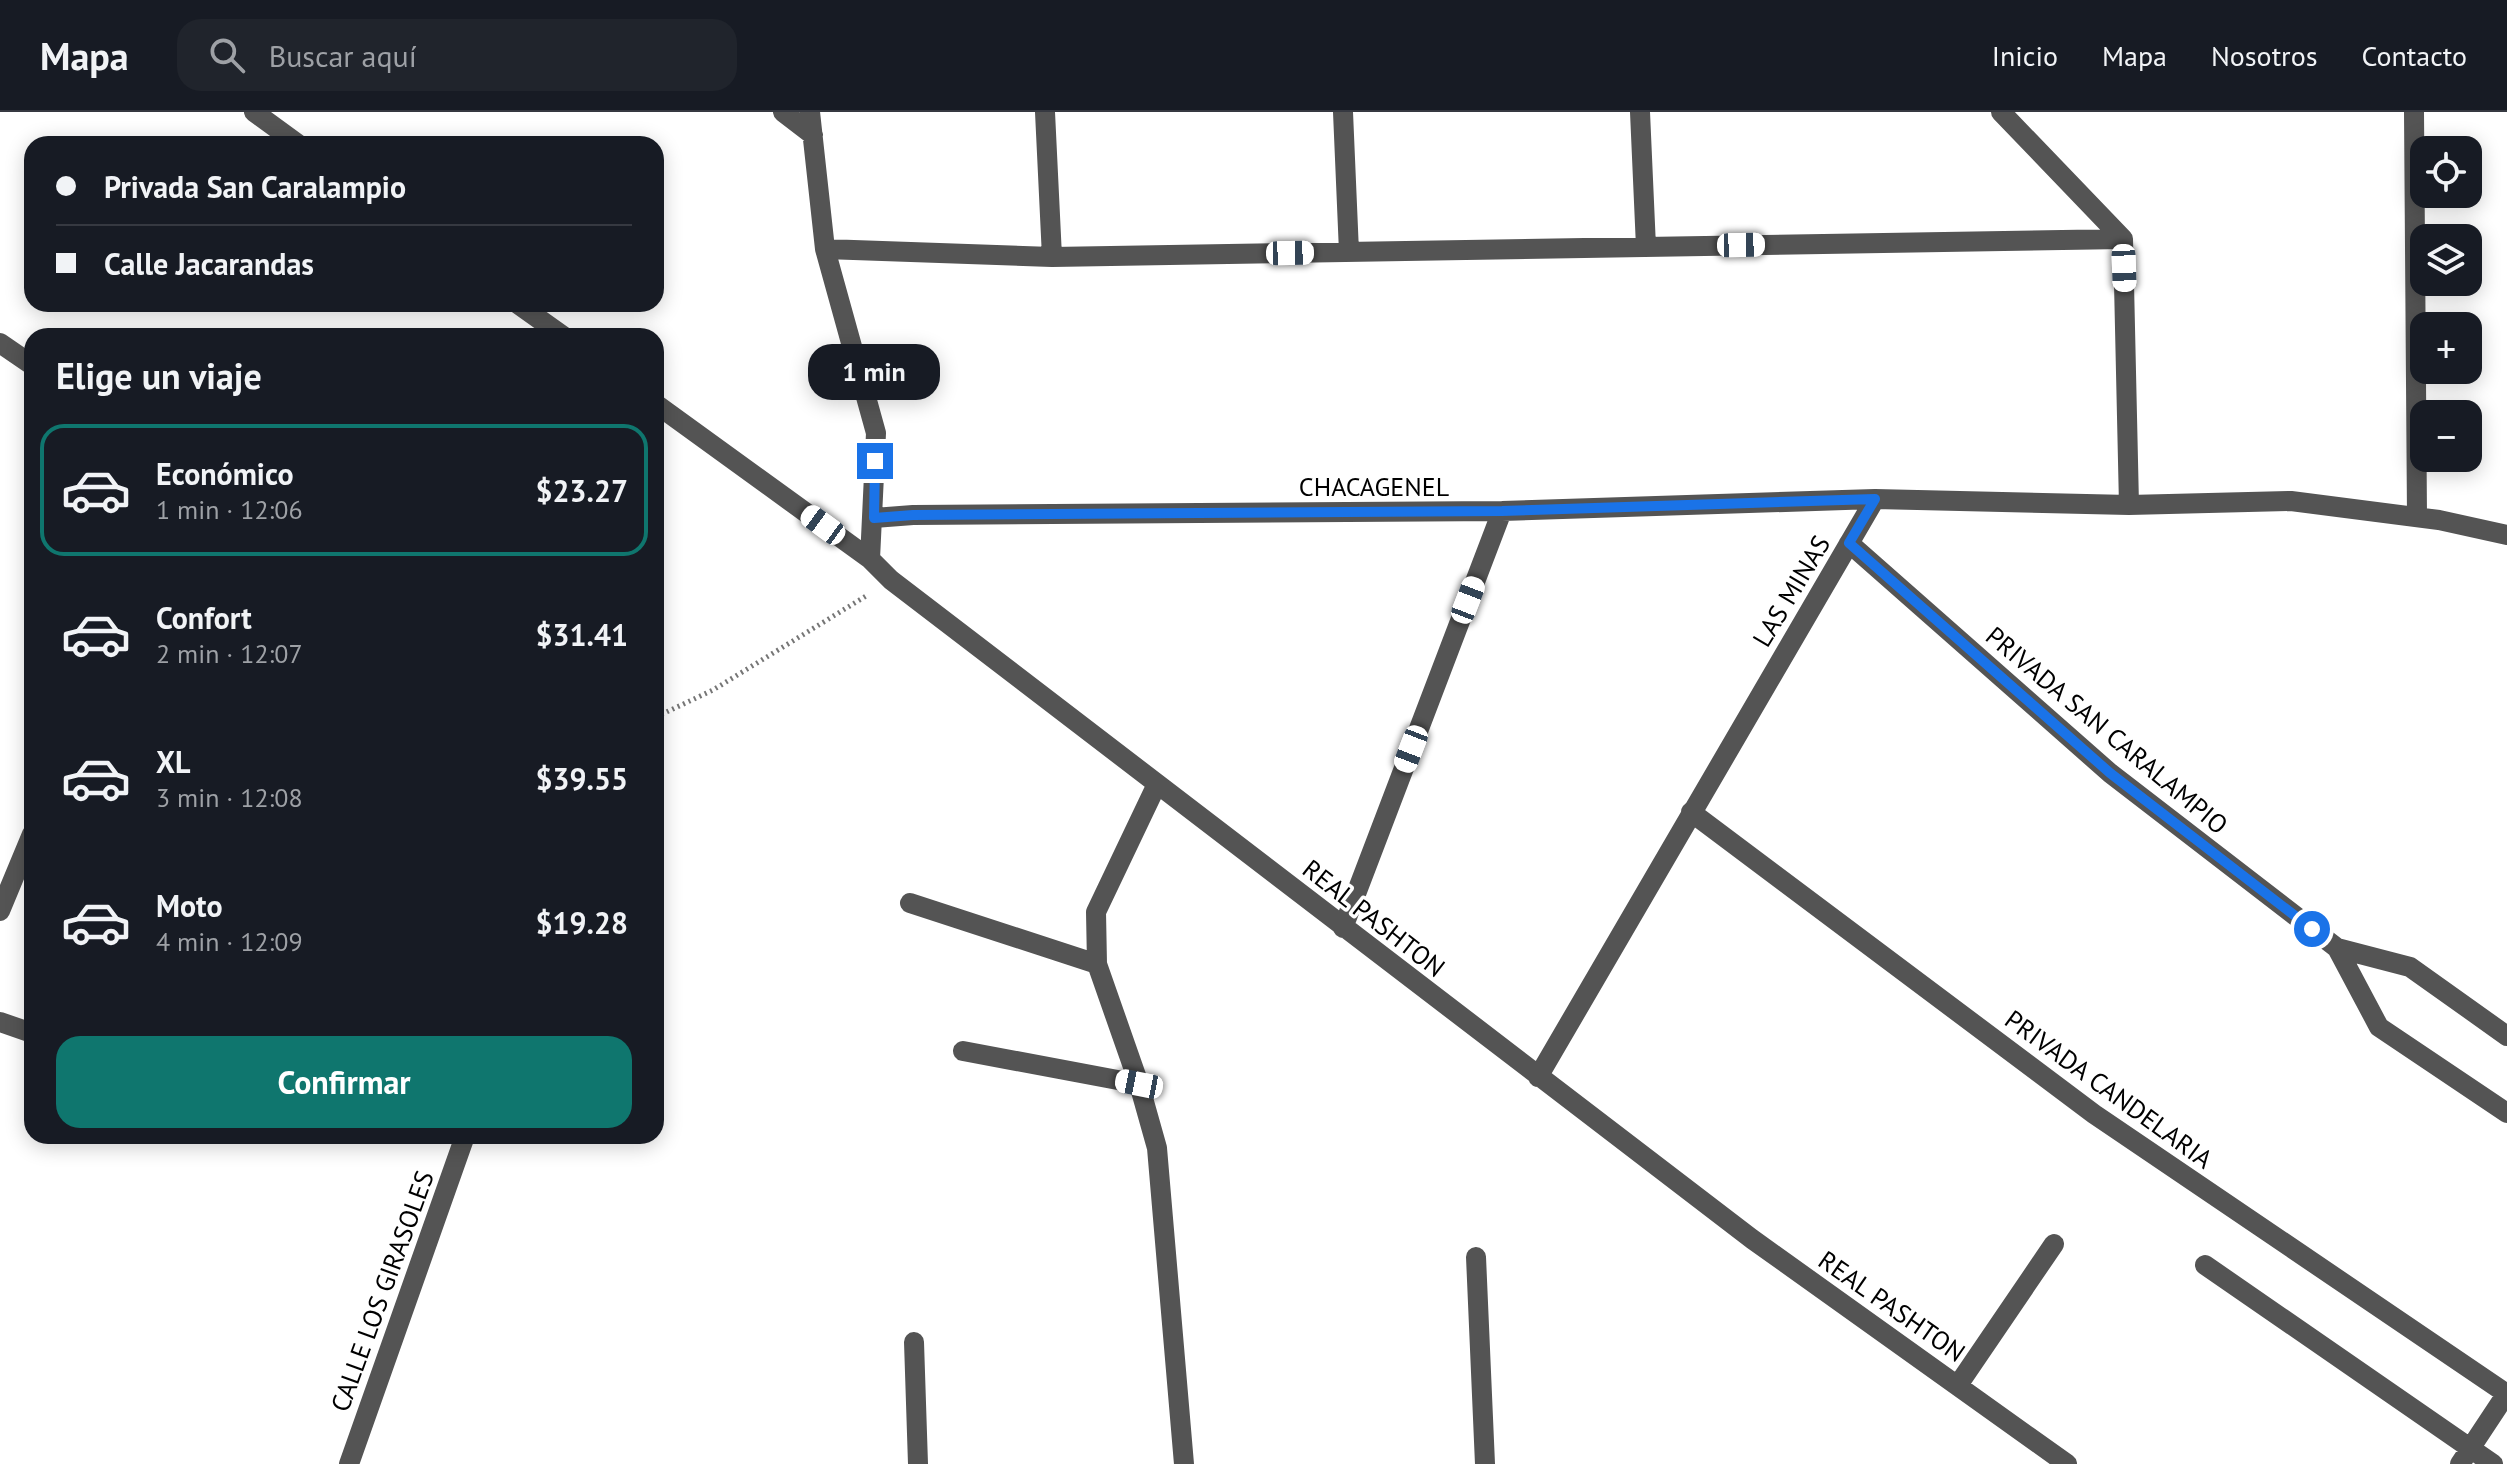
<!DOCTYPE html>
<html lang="es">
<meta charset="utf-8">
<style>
:root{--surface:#171b24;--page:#20242c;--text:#f1f3f6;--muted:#9ea1a6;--line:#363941;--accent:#0f766e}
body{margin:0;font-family:"PT Sans",sans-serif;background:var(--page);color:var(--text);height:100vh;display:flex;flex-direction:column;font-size:30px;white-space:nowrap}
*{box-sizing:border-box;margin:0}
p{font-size:26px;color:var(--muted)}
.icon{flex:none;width:44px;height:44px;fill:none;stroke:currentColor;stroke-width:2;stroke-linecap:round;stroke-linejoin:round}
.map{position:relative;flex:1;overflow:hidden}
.side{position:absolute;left:24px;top:216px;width:640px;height:816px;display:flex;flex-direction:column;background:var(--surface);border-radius:24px;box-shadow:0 4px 20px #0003}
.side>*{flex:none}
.banner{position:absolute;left:24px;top:24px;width:640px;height:176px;border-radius:24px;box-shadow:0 4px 20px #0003;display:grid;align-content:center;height:176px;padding:0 32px;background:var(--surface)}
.fabs{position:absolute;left:2410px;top:24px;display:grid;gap:16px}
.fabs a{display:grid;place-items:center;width:72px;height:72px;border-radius:16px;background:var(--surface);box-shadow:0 4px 20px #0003;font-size:40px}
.end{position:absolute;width:36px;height:36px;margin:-18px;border:10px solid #1a73e8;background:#fff;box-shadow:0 0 0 4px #fff}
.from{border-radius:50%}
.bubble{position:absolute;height:56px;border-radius:24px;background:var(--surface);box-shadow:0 4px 20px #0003;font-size:26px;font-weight:600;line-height:56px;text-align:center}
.car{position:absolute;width:24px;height:48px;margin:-24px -12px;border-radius:10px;box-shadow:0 0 6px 2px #0007;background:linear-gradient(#fff 24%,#345 0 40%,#fff 0 76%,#345 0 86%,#fff 0)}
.banner b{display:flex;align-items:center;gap:28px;height:76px;font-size:30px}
.banner b+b{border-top:2px solid var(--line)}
.banner i{width:20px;height:20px;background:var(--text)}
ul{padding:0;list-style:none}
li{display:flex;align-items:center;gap:24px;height:132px;margin:0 16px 12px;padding:0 16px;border:4px solid transparent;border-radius:24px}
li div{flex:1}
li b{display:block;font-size:30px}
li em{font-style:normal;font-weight:600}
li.current{border-color:var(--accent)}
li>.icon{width:72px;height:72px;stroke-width:1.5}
h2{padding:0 32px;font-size:36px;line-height:96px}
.action{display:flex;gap:16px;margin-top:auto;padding:16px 32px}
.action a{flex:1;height:92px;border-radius:24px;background:var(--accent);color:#fff;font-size:32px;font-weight:600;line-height:92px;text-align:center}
header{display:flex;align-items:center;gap:48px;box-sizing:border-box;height:112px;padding:0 40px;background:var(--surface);border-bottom:2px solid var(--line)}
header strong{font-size:38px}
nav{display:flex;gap:44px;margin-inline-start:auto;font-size:28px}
.search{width:560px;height:72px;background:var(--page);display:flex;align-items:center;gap:20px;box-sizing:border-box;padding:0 28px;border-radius:24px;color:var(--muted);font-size:30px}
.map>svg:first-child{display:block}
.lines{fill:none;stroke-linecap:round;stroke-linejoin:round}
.path{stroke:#767676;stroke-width:5;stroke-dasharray:2 4;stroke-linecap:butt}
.minor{stroke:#545454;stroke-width:20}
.route{stroke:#1a73e8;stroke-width:10}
.labels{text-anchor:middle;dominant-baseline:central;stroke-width:7;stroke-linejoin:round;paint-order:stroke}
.street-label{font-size:26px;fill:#000;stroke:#fff}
</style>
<header>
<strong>Mapa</strong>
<div class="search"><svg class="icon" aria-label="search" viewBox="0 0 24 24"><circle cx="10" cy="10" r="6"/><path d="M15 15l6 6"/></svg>Buscar aquí</div>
<nav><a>Inicio</a><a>Mapa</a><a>Nosotros</a><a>Contacto</a></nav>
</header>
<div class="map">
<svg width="2507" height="1352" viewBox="0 0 2507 1352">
<rect width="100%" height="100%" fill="#fff"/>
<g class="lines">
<!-- path -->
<path class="path" d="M656 605 713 578 866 484"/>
<!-- minor -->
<path class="minor" d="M254 0 298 32
M783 0 813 23
M810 0 825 137 876 321 870 447
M1045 0 1052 145
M1343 0 1349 140
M1640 0 1646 135
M2001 0 2123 127
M2414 0 2417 404
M2123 127 2129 393
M825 137 1052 145 2123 127
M518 192 563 224
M0 231 32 253
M656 292 870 447 891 468 1752 1127 2067 1352
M874 406 913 403 1502 399 1875 387 2129 393 2291 389 2439 408 2507 423
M1849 431 2110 661 2337 836 2410 855 2507 924
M1157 672 1096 800 1097 852 1139 972 1157 1036 1184 1352
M1691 700 2094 1002 2507 1282
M910 791 1097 852
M0 799 32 722
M1343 816 1502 399
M2337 836 2379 915 2507 1001
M0 910 32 921
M963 939 1139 972
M1538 965 1875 387
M1476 1145 1485 1352
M2205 1153 2493 1352
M914 1230 918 1352
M1958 1273 2054 1132
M349 1352 465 1024
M2460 1352 2507 1281"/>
</g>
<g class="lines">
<!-- route -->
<path class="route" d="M875 349 874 406 913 403 1502 399 1875 387 1849 431 2110 661 2312 817"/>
</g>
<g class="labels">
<!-- street labels -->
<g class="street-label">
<text x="1374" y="374">CHACAGENEL</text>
<text transform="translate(1791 479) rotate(-59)">LAS MINAS</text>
<text transform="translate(2107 618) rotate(40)">PRIVADA SAN CARALAMPIO</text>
<text transform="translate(1374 806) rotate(38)">REAL PASHTON</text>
<text transform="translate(2109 977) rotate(36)">PRIVADA CANDELARIA</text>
<text transform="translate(382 1179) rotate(-70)">CALLE LOS GIRASOLES</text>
<text transform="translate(1892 1194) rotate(35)">REAL PASHTON</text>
</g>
</g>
</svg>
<div class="fabs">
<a><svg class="icon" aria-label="locate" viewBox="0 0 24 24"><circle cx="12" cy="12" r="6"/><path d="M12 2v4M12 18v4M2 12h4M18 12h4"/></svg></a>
<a><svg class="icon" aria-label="layers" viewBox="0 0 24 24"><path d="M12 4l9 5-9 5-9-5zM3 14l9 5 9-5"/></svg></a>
<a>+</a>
<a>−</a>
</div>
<i class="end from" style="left:2312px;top:817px"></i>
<i class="end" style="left:875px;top:349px"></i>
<div class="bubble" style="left:808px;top:232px;width:132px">1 min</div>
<i class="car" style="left:1741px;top:133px;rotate:89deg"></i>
<i class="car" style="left:1290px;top:141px;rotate:89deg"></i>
<i class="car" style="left:2124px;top:156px;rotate:178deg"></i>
<i class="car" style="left:823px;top:413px;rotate:306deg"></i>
<i class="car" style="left:1468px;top:488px;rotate:21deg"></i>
<i class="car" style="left:1411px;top:637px;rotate:201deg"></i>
<i class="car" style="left:1139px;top:972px;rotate:281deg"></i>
<div class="banner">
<b><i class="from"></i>Privada San Caralampio</b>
<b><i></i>Calle Jacarandas</b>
</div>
<section class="side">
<h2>Elige un viaje</h2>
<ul>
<li class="current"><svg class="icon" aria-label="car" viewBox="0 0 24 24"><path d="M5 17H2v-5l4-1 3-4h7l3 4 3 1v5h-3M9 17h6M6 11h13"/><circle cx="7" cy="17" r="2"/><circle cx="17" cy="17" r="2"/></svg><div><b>Económico</b><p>1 min · 12:06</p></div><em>$23.27</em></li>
<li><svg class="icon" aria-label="car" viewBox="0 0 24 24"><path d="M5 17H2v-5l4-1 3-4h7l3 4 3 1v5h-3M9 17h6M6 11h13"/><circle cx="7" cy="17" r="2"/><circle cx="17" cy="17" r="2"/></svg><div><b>Confort</b><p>2 min · 12:07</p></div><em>$31.41</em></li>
<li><svg class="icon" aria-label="car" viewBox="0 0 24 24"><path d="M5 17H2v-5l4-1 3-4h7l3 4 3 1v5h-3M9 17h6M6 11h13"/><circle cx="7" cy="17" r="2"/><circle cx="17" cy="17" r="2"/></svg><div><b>XL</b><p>3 min · 12:08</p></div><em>$39.55</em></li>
<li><svg class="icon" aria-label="car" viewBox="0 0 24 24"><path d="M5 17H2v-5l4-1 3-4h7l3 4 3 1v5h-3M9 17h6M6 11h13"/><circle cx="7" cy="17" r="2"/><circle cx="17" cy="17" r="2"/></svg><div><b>Moto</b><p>4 min · 12:09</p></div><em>$19.28</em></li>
</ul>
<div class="action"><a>Confirmar</a></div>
</section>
</div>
